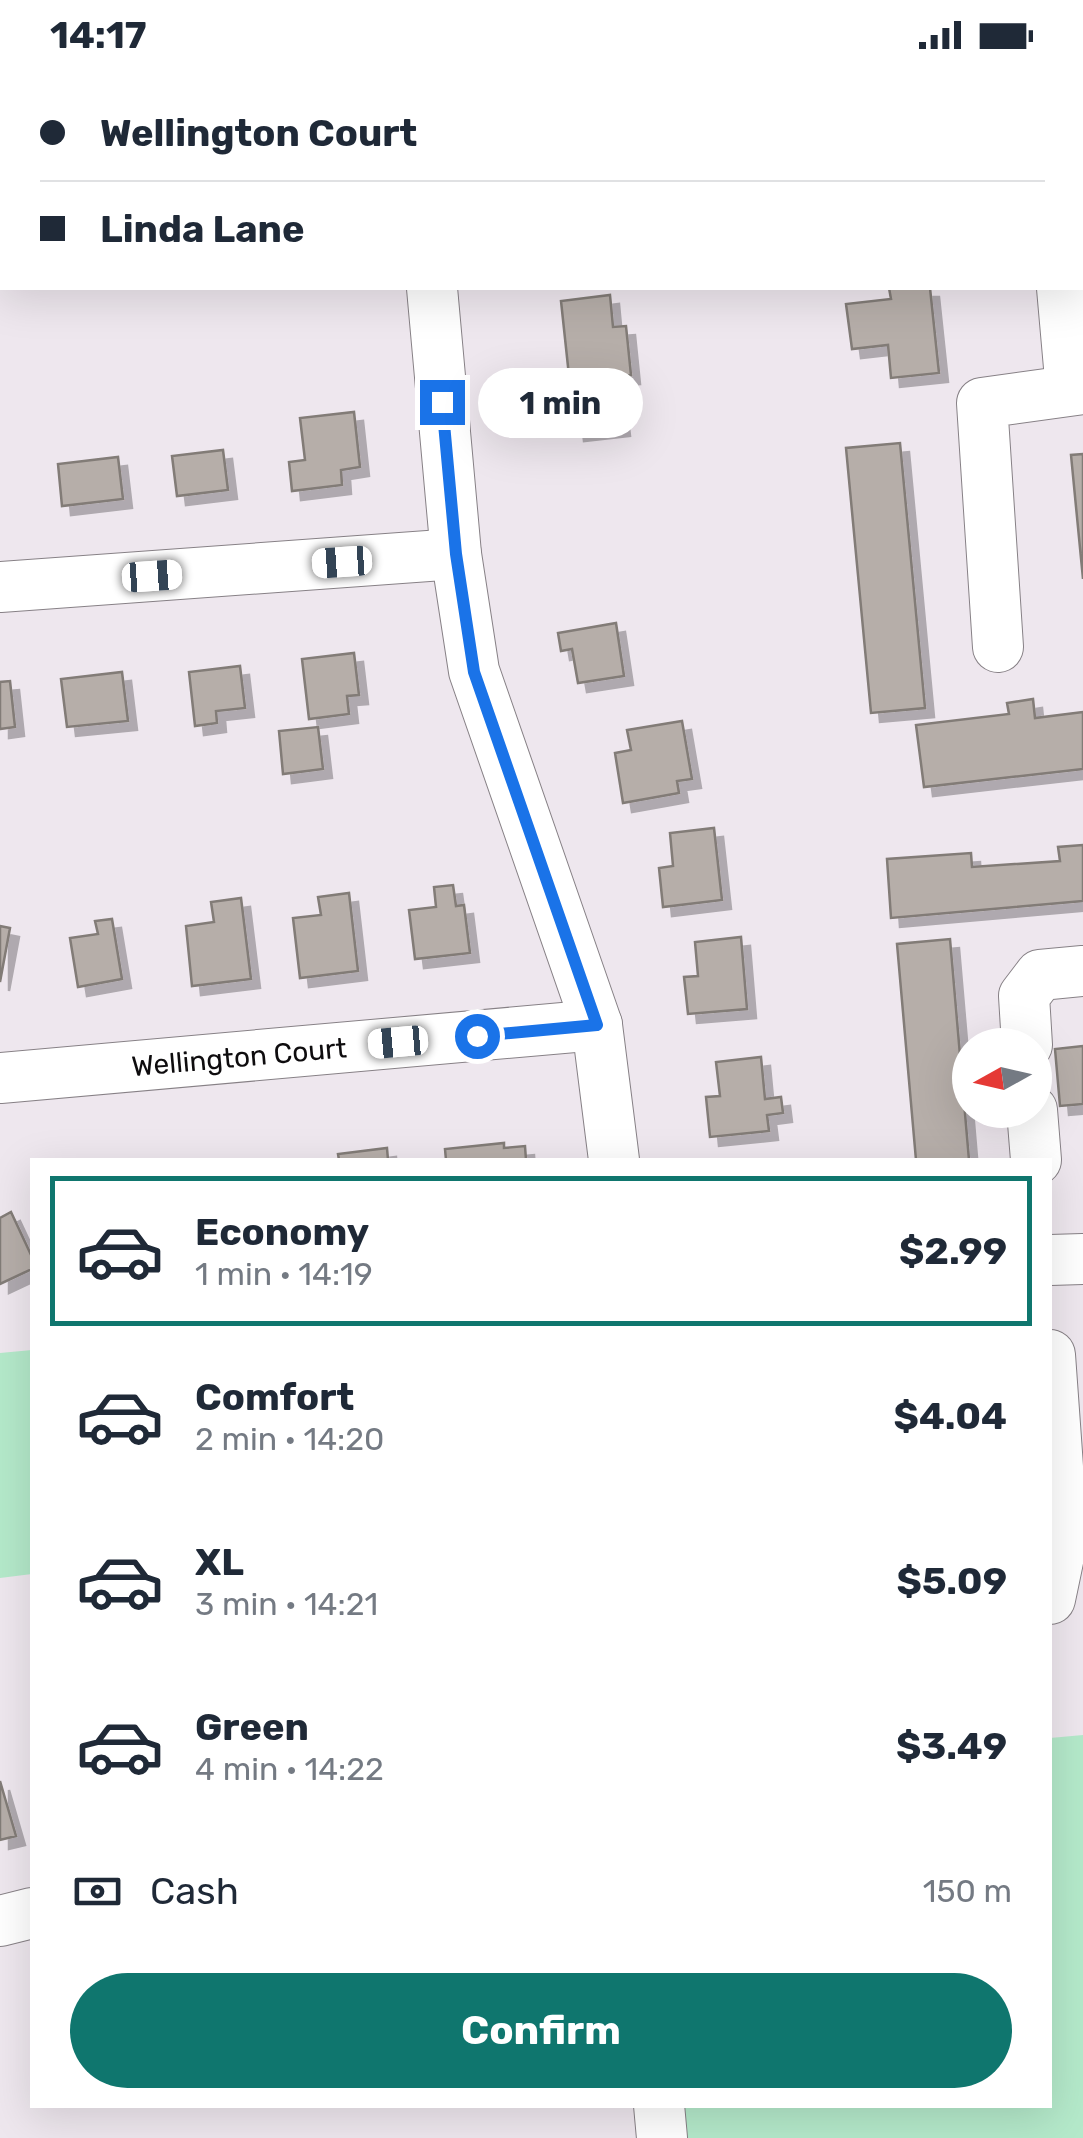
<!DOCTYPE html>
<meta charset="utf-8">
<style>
:root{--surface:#fff;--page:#f6f6f7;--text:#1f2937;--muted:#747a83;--line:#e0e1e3;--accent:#0f766e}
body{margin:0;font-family:Rubik,sans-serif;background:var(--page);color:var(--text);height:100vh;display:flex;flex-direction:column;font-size:38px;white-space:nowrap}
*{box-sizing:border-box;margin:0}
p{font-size:32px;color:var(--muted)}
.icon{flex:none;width:55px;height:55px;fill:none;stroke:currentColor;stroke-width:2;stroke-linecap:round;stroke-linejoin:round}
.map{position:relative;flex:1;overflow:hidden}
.sheet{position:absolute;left:30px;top:1088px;width:1022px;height:950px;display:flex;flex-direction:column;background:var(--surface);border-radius:0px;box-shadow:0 10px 40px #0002}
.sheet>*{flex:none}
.top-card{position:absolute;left:0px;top:0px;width:1085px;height:220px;box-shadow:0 10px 40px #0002;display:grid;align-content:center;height:220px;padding:0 40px;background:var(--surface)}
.needle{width:65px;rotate:262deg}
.tools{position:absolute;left:952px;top:958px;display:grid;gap:20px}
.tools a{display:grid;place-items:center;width:100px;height:100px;border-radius:50%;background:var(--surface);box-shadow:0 10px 40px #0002;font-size:50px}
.end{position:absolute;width:45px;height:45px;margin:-22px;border:12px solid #1a73e8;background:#fff;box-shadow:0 0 0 5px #fff}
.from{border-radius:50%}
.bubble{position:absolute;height:70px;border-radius:35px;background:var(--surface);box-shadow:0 10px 40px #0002;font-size:32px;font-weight:700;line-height:70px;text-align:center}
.car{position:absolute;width:30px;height:60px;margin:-30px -15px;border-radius:12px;box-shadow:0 0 8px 2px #0007;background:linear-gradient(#fff 24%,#345 0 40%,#fff 0 76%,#345 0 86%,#fff 0)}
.top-card b{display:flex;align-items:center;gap:35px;height:95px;font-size:38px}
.top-card b+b{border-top:2px solid var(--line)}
.top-card i{width:25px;height:25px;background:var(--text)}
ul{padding:18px 0 0;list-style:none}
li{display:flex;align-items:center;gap:30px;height:150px;margin:0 20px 15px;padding:0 20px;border:5px solid transparent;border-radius:0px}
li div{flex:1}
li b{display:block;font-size:38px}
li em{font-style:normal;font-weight:700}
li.current{border-color:var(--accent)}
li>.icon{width:90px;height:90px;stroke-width:1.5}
.pay{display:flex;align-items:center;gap:25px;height:110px;padding:0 40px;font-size:38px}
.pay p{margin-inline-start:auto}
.primary-button{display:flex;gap:20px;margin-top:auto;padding:20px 40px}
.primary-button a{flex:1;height:115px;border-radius:60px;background:var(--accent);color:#fff;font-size:40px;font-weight:700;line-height:115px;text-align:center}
.status{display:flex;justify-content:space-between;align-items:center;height:70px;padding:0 50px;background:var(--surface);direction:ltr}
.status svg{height:28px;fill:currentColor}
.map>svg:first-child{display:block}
.green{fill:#b4e9ca}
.building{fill:#b6aea9;stroke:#827b77;stroke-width:2.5;filter:url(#shadow)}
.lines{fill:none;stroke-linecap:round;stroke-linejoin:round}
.minor-casing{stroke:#878186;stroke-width:52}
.minor{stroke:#fff;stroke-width:50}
.route{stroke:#1a73e8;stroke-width:12}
.labels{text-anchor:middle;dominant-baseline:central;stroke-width:9;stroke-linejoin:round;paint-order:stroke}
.street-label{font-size:28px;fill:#0e0c0e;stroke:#fff}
</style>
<div class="status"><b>14:17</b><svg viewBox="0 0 49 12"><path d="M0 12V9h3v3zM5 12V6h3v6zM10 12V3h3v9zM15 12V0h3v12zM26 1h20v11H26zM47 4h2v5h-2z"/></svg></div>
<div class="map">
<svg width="1083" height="2068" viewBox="0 0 1083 2068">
<defs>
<filter id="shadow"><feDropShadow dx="9" dy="9" stdDeviation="0" flood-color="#0004"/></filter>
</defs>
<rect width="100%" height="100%" fill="#eee7ee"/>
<!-- green -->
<path class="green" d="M32 1280V1504L0 1508V1283Z
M1083 1665V2068H682L680 2035H1050V1668Z"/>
<!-- building -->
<path class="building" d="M889 218H930L939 303 891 308 888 275 852 279 846 234 891 229Z
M610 225 613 257 626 256 631 305 615 306 621 357 575 362 561 231Z
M354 342 360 397 341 400 342 415 292 421 289 392 305 390 300 348Z
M900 373 925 638 871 643 846 378Z
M223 380 228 420 177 426 172 386Z
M1083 384V509L1071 385Z
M118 387 123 429 62 436 58 394Z
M616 553 624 606 578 613 572 579 561 581 558 563Z
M354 583 359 625 347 626 349 644 309 649 302 589Z
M240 596 245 638 216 641 217 653 195 656 189 602Z
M122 602 128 651 67 657 61 609Z
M10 611 15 657 0 659V612Z
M1033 629 1035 648 1083 642V699L924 717 916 655 1009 644 1007 633Z
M682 651 692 709 677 711 679 723 623 733 615 683 631 680 627 660Z
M318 657 323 699 283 704 279 661Z
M714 758 722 830 663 837 659 798 673 796 670 763Z
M1083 775V831L891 848 887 789 971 783 972 797 1060 791 1058 777Z
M453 815 456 836 464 835 470 883 415 889 409 840 436 837 434 817Z
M349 823 358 901 300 908 293 848 321 845 318 827Z
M241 828 251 909 192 916 186 856 214 852 211 832Z
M112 849 122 909 78 917 70 868 98 864 95 851Z
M0 856 10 858 0 912Z
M741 867 747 939 688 944 684 907 698 906 695 872Z
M950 869 969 1090H916L897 874Z
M1083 976V1034L1060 1036 1055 979Z
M761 987 765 1029 781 1027 783 1043 767 1045 769 1061 710 1067 706 1027 720 1026 716 992Z
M504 1073V1078L525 1076 526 1090H446L445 1079Z
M387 1078 388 1090H339L338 1084Z
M11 1142 32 1187V1199L0 1214V1148Z
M0 1711 16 1766 0 1770Z"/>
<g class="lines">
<defs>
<g id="minor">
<path d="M414 0V2"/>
<path d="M1045 0V2"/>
<path d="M0 66H2"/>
<path d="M432 218 456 484 474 601 597 955 614 1090"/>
<path d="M1062 218 1071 320"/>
<path d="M0 517 456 484"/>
<path d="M998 577 982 333 1083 319"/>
<path d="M1027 975 1024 926 1040 905 1083 901"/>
<path id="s1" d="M0 1008 597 955"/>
<path d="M1032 1040 1036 1090"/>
<path d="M1050 1190 1083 1189"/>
<path d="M1050 1285 1063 1467 1050 1529"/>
<path d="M0 1851 32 1843"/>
<path d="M659 2035 662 2068"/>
</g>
</defs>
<!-- minor casing -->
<use href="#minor" class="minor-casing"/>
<!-- minor -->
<use href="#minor" class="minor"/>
</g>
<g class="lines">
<!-- route -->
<path class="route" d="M442 332 456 484 474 602 597 955 477 966"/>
</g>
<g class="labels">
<!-- street labels -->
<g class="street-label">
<text stroke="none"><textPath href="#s1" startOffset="240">Wellington Court</textPath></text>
</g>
</g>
</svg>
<div class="tools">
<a><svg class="needle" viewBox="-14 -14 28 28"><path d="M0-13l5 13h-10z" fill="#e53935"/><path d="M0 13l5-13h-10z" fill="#747a83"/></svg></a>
</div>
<i class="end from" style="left:477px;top:966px"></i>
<i class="end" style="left:442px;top:332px"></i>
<div class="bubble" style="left:478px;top:298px;width:165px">1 min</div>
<i class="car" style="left:342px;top:492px;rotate:266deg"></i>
<i class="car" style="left:152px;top:506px;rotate:86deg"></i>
<i class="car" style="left:398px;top:972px;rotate:265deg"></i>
<div class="top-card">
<b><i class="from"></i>Wellington Court</b>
<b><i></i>Linda Lane</b>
</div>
<section class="sheet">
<ul>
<li class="current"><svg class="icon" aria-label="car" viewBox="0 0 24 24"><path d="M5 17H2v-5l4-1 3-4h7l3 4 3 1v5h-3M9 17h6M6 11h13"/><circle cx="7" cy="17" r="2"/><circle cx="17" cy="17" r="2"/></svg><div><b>Economy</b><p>1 min · 14:19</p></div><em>$2.99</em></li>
<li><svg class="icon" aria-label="car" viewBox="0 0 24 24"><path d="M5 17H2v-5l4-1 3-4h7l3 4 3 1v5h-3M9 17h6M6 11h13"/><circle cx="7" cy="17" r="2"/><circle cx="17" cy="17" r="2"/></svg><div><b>Comfort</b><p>2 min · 14:20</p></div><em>$4.04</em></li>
<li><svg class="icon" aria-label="car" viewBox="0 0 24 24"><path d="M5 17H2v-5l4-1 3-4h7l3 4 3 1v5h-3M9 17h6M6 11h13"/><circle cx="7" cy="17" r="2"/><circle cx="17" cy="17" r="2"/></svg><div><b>XL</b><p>3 min · 14:21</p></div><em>$5.09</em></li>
<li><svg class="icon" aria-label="car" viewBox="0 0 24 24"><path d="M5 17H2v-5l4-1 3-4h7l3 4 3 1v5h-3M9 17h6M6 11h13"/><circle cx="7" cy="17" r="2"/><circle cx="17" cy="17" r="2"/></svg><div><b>Green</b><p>4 min · 14:22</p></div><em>$3.49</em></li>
</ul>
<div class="pay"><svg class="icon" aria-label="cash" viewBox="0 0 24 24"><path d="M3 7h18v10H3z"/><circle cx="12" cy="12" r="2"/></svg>Cash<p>150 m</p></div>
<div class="primary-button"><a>Confirm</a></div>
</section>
</div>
